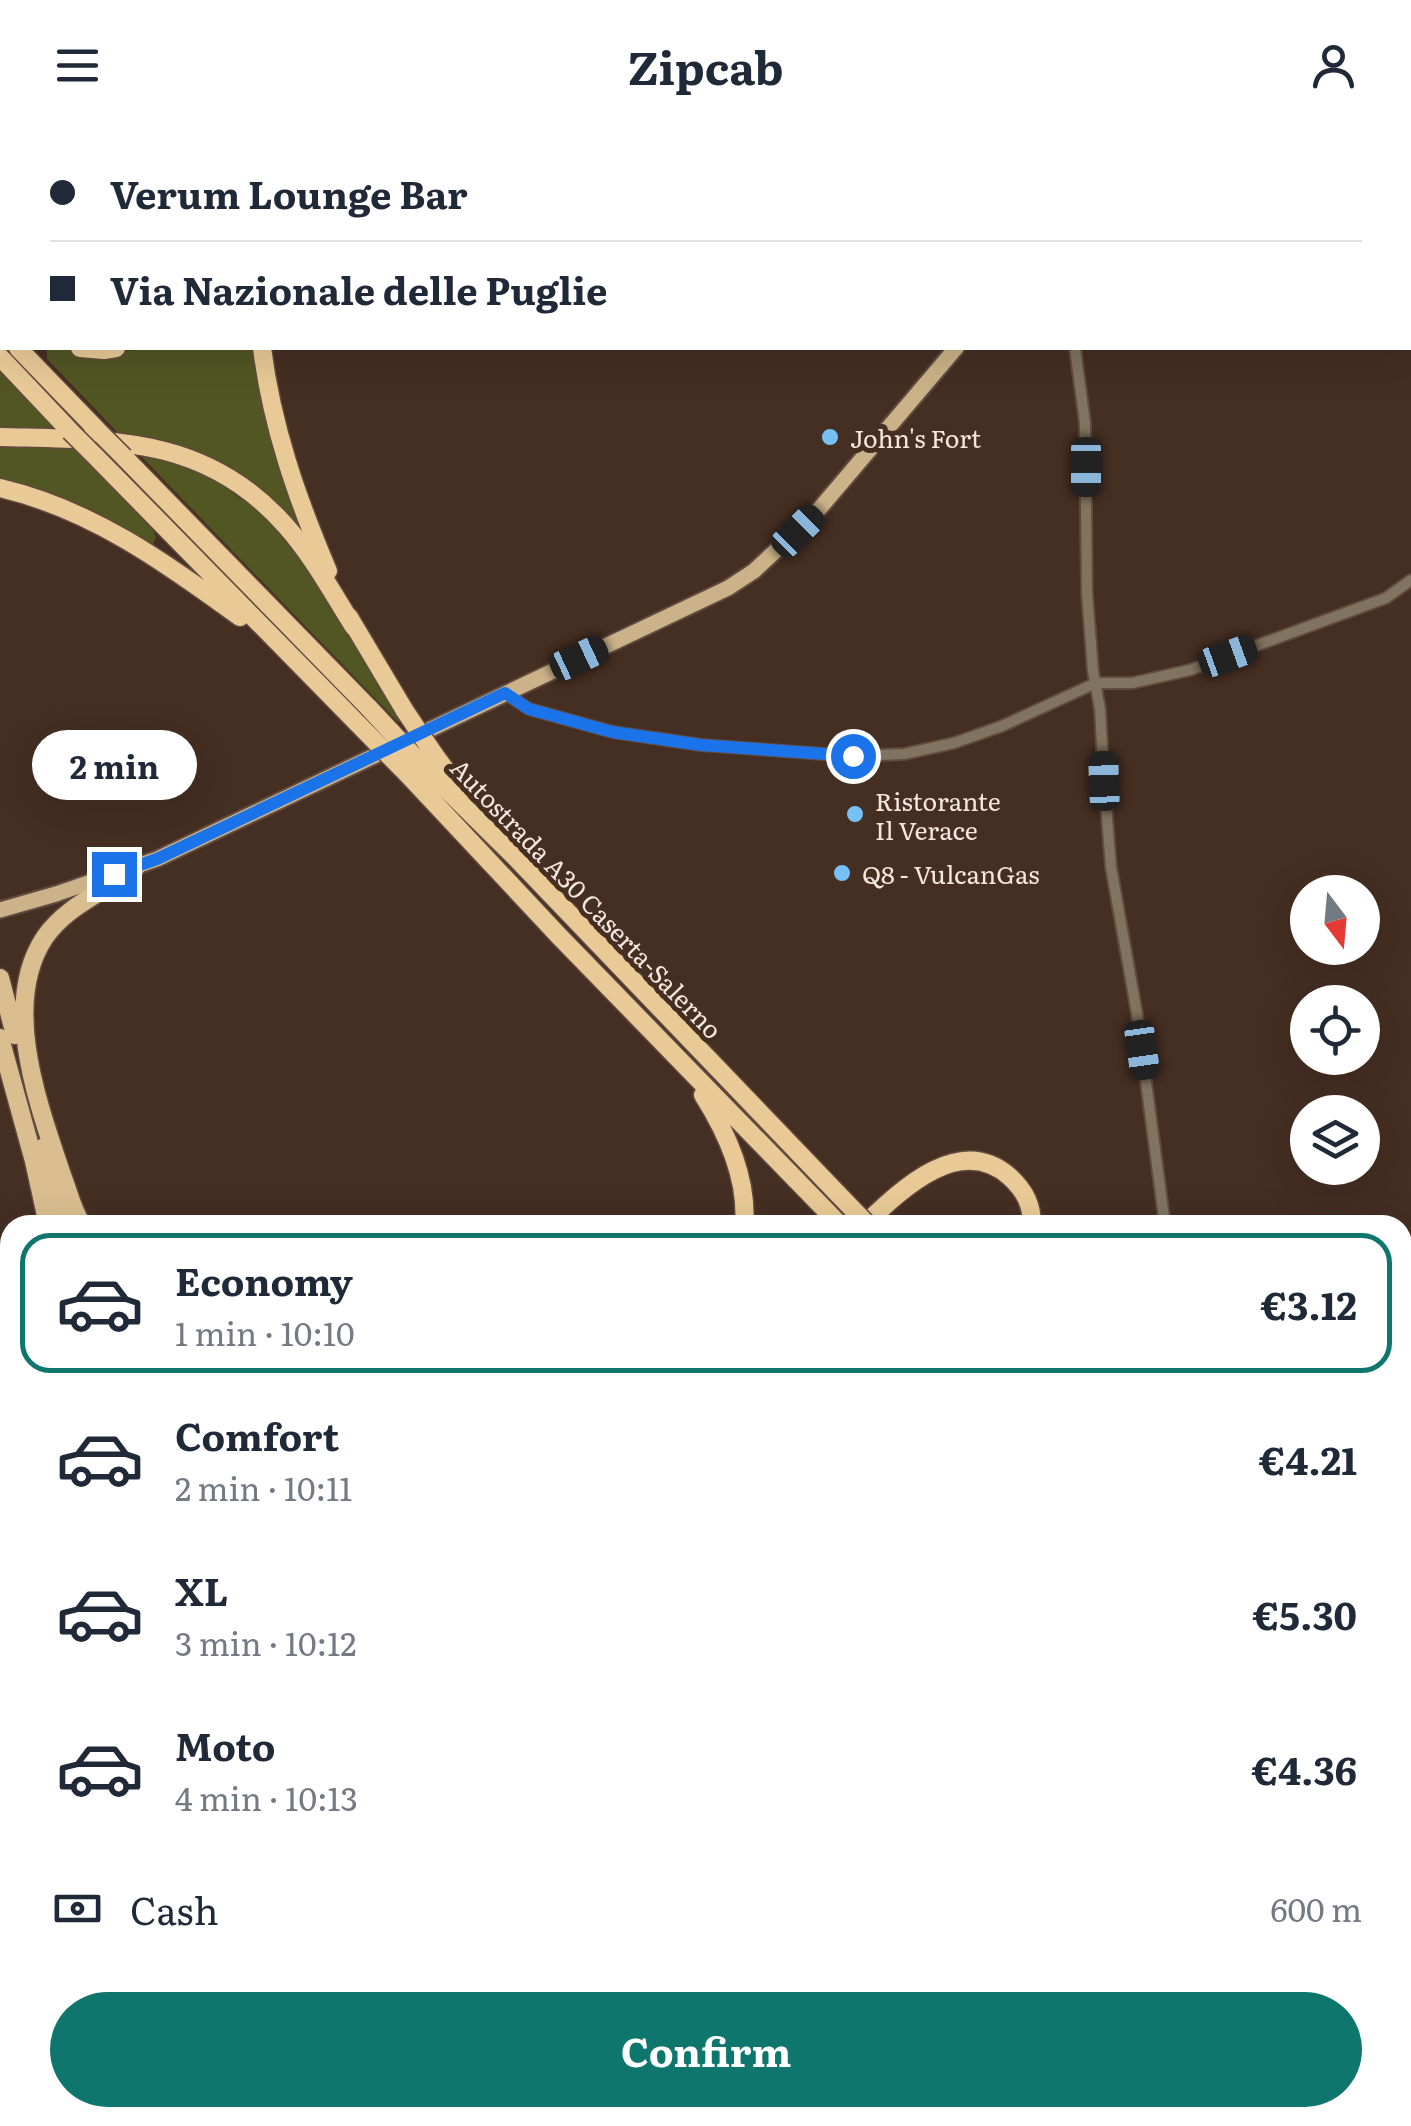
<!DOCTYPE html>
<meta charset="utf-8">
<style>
:root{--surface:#fff;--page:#f6f6f7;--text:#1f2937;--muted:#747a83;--line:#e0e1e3;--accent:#0f766e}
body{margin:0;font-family:Literata,serif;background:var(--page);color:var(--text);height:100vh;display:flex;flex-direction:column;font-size:38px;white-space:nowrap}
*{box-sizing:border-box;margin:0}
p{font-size:32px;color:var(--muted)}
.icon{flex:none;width:55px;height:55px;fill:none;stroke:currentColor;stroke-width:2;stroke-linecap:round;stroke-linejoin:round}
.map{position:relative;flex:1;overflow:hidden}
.drawer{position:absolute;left:0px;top:1085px;width:1412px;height:912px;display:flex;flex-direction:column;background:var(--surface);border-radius:30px 30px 0 0;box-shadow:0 10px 40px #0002}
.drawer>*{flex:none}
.top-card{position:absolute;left:0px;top:0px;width:1412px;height:220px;box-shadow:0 10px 40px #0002;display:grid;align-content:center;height:220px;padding:0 50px;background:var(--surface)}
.needle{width:65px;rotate:164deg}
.fabs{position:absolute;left:1290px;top:745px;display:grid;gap:20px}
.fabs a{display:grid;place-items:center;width:90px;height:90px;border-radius:50%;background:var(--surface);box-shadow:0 10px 40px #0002;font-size:50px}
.end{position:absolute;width:45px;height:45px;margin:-22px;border:12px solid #1a73e8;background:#fff;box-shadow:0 0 0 5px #fff}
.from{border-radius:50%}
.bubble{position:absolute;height:70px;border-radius:35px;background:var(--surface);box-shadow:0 10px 40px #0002;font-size:32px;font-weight:700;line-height:70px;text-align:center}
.car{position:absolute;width:30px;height:60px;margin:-30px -15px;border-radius:12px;box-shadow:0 0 8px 2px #0007;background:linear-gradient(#222 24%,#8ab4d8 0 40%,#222 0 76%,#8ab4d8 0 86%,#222 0)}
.top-card b{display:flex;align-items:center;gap:35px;height:95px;font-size:38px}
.top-card b+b{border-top:2px solid var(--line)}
.top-card i{width:25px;height:25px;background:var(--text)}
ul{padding:18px 0 0;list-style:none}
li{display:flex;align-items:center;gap:30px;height:140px;margin:0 20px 15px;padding:0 30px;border:5px solid transparent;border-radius:30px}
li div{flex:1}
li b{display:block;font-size:38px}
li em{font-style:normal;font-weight:700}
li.selected{border-color:var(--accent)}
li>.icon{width:90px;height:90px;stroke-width:1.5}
.pay{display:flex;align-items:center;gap:25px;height:110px;padding:0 50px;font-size:38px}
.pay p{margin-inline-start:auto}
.cta{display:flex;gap:20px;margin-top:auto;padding:20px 50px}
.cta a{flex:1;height:115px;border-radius:60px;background:var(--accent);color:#fff;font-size:40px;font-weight:700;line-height:115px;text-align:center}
header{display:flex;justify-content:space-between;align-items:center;height:130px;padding:0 50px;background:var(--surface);font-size:45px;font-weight:700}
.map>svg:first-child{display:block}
.green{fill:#525623}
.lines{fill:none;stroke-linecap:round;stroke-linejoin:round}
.stream{stroke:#300824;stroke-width:2.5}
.minor-casing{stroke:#614b40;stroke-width:14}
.tertiary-casing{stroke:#614b40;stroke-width:16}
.primary-casing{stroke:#614b40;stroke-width:19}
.trunk-casing{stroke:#614b40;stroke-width:21}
.motorway-casing{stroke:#614b40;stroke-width:21}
.minor{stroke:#80735f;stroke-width:10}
.tertiary{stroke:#80735f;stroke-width:12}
.primary{stroke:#cbb288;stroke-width:15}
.trunk{stroke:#dabe90;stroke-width:18}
.motorway{stroke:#e9ca97;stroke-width:18}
.rail{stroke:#cab9b0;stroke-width:2.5;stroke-dasharray:5 10;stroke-linecap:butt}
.motorway-bridge-casing{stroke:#614b40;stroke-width:21;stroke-linecap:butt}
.motorway-bridge{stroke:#e9ca97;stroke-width:18}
.route{stroke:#1a73e8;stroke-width:12}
.poi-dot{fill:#76c0f6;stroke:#452e22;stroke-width:4}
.labels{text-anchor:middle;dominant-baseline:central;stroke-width:10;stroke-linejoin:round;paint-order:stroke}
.poi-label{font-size:25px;fill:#f5e6de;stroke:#452e22;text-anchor:start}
.street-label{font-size:25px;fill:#f5e6de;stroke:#452e22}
</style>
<header><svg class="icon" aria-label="menu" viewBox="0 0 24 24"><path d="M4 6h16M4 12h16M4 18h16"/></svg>Zipcab<svg class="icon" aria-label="person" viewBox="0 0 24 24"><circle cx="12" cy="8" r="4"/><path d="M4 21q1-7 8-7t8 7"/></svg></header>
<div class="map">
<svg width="1411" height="1996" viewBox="0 0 1411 1996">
<rect width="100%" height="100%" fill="#452e22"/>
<!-- green -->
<path class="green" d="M47 218 120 222 145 218H261L312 415 271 374 123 308 47 229Z
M0 241 57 299 59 302 0 300Z
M0 312 72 315 153 400 156 407 152 417 0 352Z
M134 319 210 343 240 369 244 363 304 427 404 587 398 592Z
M0 1409 10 1413V1457L0 1459Z"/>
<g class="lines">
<!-- stream -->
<path class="stream" d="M0 1227 10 1229
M1402 1430 1411 1432"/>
<defs>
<path id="minor" d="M1075 218 1085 293 1087 463 1093 541 1100 579 1104 651 1111 737 1137 884 1165 1095
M505 563 529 579 613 602 701 615 853 626 904 624 954 613 1002 596 1096 553H1132L1190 540 1386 468 1411 450"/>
<path id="tertiary" d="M1084 0 1088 2
M0 1723 10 1726
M914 1988 923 1996"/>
<path id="primary" d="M1137 2 1141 0
M0 780 56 764 157 729 728 458 754 441 815 384 956 218"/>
<path id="trunk" d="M0 848 15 905
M0 908 34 1031 47 1090
M42 1018 60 1095
M82 1095C72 1079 69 1063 62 1045 39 976 0 874 45 807 68 774 106 762 136 737
M0 1262 10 1240
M10 1263C0 1289 0 1319 10 1345
M1402 1893 1411 1897
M1402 1907 1411 1911
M1402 1987 1411 1991"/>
<path id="motorway" d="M132 0 137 2
M77 2 87 0
M256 2V0
M0 9 2 6
M0 34 2 32
M0 176 2 178
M0 198 2 201
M18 218 102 305
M80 218 104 220 116 218
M262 218C272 297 297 368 328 441
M0 227 70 301
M0 307C110 310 205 305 285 395 312 425 332 462 354 497
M124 327 369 578
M98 329 357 593
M0 358C91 379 166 433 240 487
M349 487 405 581
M434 624 461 661
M424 637 514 726 838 1064
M412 649 559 806 840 1095
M703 965C727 1003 748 1049 744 1095
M864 1095C901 1060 960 1002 1010 1047 1025 1061 1032 1075 1032 1095
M1402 1585 1411 1592
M1402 1608 1411 1614"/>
</defs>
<!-- minor casing -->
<use href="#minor" class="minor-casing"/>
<!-- tertiary casing -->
<use href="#tertiary" class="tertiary-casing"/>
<!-- primary casing -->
<use href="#primary" class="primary-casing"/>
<!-- trunk casing -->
<use href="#trunk" class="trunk-casing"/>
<!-- motorway casing -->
<use href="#motorway" class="motorway-casing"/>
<!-- minor -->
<use href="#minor" class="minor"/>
<!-- tertiary -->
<use href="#tertiary" class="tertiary"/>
<!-- primary -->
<use href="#primary" class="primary"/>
<!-- trunk -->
<use href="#trunk" class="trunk"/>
<!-- motorway -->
<use href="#motorway" class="motorway"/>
<!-- rail -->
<path class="rail" d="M0 1398 10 1401
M1402 1950 1411 1953"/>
<defs>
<path id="motorway-bridge" d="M70 301 98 329
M102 305 124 327
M369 578 424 637
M405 581 434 624
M357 593 412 649
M838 1064 868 1095"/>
</defs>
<!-- motorway-bridge casing -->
<use href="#motorway-bridge" class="motorway-bridge-casing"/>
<!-- motorway-bridge -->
<use href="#motorway-bridge" class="motorway-bridge"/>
</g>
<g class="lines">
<!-- route -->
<path class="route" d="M114 744 157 729 505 563 529 579 612 602 701 615 853 626"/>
</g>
<!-- markers -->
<g class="poi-dot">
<circle cx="830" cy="307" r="10"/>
<circle cx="855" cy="684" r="10"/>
<circle cx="842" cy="743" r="10"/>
</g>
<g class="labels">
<!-- poi labels -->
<g class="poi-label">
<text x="850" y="307">John's Fort</text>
<text x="875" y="670">Ristorante<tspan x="875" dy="29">Il Verace</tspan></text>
<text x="862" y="743">Q8 - VulcanGas</text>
</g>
<!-- street labels -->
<g class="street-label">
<text transform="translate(587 768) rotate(46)">Autostrada A30 Caserta-Salerno</text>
</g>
</g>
</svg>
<div class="fabs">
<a><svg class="needle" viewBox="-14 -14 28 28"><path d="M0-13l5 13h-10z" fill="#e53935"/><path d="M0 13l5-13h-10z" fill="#747a83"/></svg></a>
<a><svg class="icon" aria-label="locate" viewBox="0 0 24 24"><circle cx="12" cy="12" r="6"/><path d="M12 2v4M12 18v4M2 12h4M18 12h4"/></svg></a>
<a><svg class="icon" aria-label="layers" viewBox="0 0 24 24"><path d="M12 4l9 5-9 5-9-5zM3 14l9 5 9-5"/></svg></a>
</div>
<i class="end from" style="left:853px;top:626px"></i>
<i class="end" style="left:114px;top:744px"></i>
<div class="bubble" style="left:32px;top:600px;width:165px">2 min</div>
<i class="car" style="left:1086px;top:337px;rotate:180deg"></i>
<i class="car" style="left:798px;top:401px;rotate:45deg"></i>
<i class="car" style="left:1228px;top:526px;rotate:70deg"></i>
<i class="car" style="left:579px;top:528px;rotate:65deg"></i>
<i class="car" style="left:1104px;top:651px;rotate:358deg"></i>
<i class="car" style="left:1142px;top:920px;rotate:172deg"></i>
<div class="top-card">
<b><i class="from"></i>Verum Lounge Bar</b>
<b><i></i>Via Nazionale delle Puglie</b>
</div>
<section class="drawer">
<ul>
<li class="selected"><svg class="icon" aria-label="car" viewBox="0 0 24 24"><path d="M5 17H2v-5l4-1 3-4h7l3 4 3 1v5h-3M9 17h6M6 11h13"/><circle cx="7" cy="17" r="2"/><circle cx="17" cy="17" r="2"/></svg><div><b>Economy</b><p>1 min · 10:10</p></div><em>€3.12</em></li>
<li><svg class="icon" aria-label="car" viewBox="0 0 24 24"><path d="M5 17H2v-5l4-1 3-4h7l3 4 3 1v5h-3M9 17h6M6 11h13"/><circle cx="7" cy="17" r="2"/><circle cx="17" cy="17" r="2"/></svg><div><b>Comfort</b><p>2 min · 10:11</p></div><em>€4.21</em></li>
<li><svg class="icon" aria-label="car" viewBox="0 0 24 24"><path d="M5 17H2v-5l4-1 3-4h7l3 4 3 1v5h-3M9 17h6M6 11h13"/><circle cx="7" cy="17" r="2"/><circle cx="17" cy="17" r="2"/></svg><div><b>XL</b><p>3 min · 10:12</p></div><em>€5.30</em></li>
<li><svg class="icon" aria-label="car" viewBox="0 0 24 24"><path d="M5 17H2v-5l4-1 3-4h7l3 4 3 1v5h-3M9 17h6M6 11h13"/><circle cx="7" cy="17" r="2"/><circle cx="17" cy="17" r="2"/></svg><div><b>Moto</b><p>4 min · 10:13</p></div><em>€4.36</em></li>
</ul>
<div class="pay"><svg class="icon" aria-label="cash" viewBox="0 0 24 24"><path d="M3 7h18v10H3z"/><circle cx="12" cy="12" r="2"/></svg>Cash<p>600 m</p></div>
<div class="cta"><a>Confirm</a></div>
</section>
</div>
